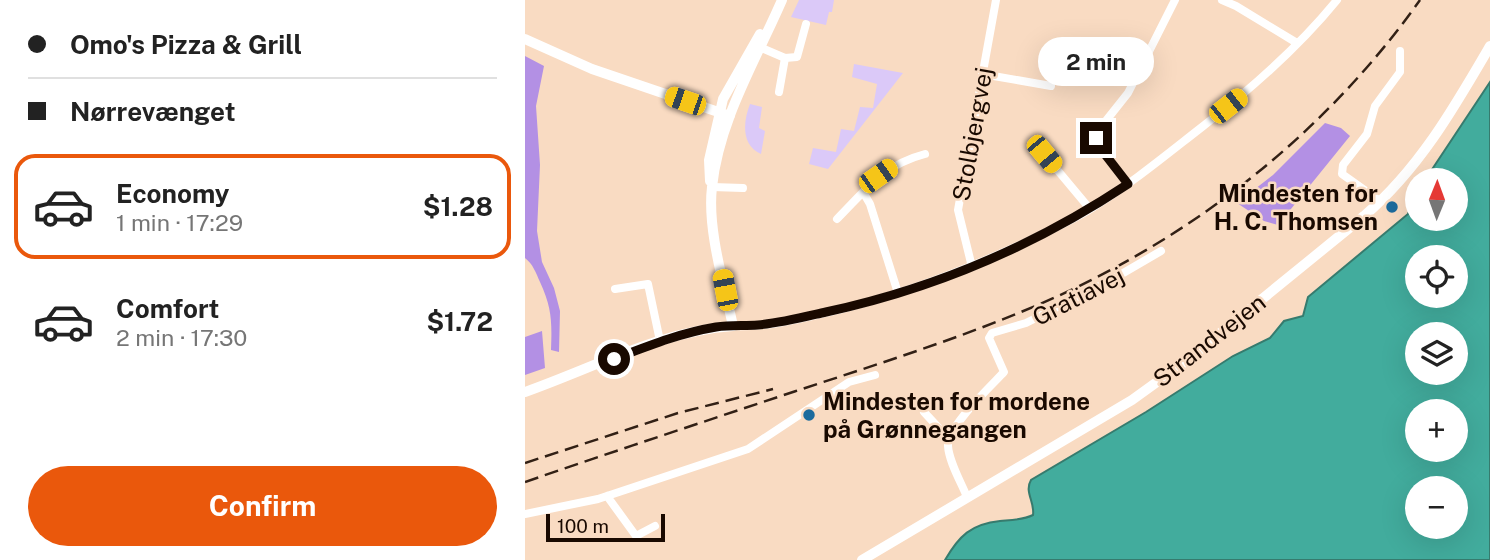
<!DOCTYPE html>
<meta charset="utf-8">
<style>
:root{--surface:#fff;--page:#f6f6f6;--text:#222;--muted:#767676;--line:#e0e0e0;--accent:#ea580c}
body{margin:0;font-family:"Public Sans",sans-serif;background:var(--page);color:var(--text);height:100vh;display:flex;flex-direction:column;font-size:26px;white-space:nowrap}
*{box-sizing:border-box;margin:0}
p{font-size:23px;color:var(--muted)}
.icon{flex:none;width:38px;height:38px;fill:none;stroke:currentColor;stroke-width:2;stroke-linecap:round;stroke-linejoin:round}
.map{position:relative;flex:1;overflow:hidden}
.details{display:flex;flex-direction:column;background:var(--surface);width:525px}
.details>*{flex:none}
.banner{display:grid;align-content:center;height:154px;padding:0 28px;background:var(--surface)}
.needle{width:46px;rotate:1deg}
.tools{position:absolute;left:880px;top:168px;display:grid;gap:14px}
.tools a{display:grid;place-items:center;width:63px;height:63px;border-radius:50%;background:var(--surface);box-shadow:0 7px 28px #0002;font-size:35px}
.scale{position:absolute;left:21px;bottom:18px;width:119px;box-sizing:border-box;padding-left:7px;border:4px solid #190900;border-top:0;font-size:19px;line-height:24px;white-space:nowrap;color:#190900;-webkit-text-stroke:5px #f9dbc2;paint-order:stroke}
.end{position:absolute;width:32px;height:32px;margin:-16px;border:9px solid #190900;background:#fff;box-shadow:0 0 0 4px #fff}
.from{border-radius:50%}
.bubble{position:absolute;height:49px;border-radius:24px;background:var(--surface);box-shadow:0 7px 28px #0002;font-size:23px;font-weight:700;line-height:49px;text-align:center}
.car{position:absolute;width:21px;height:42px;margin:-21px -10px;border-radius:9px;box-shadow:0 0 5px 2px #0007;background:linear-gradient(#f5c518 24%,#345 0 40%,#f5c518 0 76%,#345 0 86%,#f5c518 0)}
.banner b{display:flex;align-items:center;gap:24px;height:66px;font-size:26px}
.banner b+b{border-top:2px solid var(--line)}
.banner i{width:18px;height:18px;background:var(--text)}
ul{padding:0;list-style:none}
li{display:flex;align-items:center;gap:21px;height:105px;margin:0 14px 10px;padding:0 14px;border:4px solid transparent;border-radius:21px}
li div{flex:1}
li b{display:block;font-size:26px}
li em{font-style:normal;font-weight:700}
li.selected{border-color:var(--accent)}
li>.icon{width:63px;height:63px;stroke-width:1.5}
.action{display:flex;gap:14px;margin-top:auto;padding:14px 28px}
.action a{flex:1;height:80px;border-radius:42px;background:var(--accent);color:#fff;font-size:28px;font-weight:700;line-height:80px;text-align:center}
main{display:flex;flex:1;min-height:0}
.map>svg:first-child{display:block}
.green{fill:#dbc9f8}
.forest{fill:#b390e4}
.water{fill:#42ac9d;stroke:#367b6e;stroke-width:2;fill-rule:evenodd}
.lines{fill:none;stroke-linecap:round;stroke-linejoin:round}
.street{stroke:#fff;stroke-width:8}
.secondary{stroke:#fff;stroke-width:10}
.rail{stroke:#322015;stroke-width:2.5;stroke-dasharray:14 7;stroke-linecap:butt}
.route{stroke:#190900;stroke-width:9}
.poi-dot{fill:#1c6b9d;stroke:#f9dbc2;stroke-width:2.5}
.labels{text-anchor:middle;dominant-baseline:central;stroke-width:5;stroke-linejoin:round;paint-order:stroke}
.street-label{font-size:24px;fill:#190900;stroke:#f9dbc2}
.poi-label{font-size:24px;font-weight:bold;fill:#190900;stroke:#f9dbc2;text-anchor:end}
</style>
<main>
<section class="details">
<div class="banner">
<b><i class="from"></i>Omo's Pizza &amp; Grill</b>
<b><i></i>Nørrevænget</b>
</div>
<ul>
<li class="selected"><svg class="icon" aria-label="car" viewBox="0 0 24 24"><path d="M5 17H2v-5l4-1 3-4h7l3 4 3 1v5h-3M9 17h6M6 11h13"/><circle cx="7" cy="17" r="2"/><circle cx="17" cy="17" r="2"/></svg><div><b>Economy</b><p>1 min · 17:29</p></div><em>$1.28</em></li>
<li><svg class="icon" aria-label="car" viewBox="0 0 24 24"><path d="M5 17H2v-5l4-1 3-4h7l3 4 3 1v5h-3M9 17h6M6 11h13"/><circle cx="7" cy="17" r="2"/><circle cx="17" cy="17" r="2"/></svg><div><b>Comfort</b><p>2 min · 17:30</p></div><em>$1.72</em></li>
</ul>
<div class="action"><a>Confirm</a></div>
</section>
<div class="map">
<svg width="965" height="560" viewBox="0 0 965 560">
<rect width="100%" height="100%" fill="#f9dbc2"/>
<!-- green -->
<path class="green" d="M274 0H309L307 12H304L301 25 266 17Z
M329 64 378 73 303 169 284 164 288 148 311 152 316 129 329 131 335 107 348 108 352 84 327 77Z
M225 104 237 107 234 128 240 131 236 154C216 145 218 122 225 104Z"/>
<!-- forest -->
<path class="forest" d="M0 56 19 66 11 106 15 165 12 231 17 262 29 288 35 311 34 352 26 350C27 322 27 308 15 282 11 273 8 264 0 258Z
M800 123 816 128 825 136 753 225 739 221 712 203 748 175Z
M17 331 20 368 0 375V337Z"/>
<!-- water -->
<path class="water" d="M965 82V560H420C434 536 446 524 475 521 486 520 498 520 508 515 510 502 499 492 506 480L621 412 708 356 745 338 759 321 778 316 783 297 883 214 892 192V219H931V180H900ZM892 257H931V296H892ZM892 334H931V373H892ZM892 411H931V450H892ZM892 488H931V527H892Z"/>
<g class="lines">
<!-- street -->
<path class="street" d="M697 0 711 6 772 43
M232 46 260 58 272 57 281 24
M457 74 526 86
M254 92 260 58
M519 154 565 209
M603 184 572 144V132L603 93 650 0
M187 187 218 188
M338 192 345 204 373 293
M855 201 817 174 818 165 842 134 850 106 875 72V51
M312 219C341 190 358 165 400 154
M447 267 433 210 471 0
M90 289 123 284 135 341
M208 326C244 328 282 317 317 309 381 293 441 270 501 242 523 231 546 221 567 208 606 184 641 155 677 127 726 89 773 48 812 0
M399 412 424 439
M82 496 111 536 130 526
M442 497C436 482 424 462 423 446 422 427 466 386 479 372L464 338 467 333 501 323 588 279 636 251
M0 514 73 499 223 449 324 382 350 375"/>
<!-- secondary -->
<path class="secondary" d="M0 39 67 69 205 116
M185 181 184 160 198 99 235 34
M0 392C68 368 136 331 208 326 199 284 182 229 187 187 194 120 231 60 257 0
M337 560 607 400 661 361 839 216C894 169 929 108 965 46"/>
<!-- rail -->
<path class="rail" d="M0 463 153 413 248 389
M0 482C90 451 181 421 271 391 353 364 436 338 515 304 666 239 800 134 895 0"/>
</g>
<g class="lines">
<!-- route -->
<path class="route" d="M89 359C123 346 155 333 191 327 205 325 219 326 233 325 256 323 279 317 301 312 408 289 511 245 603 184L572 144 571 138"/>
</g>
<!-- markers -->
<g class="poi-dot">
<circle cx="867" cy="207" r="7"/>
<circle cx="284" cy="415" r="7"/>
</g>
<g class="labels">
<!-- street labels -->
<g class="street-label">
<text transform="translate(447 134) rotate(-80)">Stolbjergvej</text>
<text transform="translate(553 296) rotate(-27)">Gratiavej</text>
<text transform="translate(684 340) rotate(-38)">Strandvejen</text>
</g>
<!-- poi labels -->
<g class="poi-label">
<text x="853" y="193">Mindesten for<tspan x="853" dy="28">H. C. Thomsen</tspan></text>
<text x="298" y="401" text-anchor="start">Mindesten for mordene<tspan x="298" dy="28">på Grønnegangen</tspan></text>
</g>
</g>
</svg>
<div class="tools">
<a><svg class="needle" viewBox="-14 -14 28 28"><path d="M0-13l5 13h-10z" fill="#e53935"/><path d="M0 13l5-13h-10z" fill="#767676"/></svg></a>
<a><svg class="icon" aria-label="locate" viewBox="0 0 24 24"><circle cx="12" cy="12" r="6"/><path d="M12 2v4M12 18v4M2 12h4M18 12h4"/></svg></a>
<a><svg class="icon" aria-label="layers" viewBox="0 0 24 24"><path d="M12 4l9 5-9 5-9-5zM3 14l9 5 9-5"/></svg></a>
<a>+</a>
<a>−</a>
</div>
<div class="scale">100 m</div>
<i class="end from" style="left:89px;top:359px"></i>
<i class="end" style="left:571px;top:138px"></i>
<div class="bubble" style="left:513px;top:37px;width:116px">2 min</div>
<i class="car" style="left:160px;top:101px;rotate:289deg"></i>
<i class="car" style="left:703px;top:106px;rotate:52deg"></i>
<i class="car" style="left:519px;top:154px;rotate:140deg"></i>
<i class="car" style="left:353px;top:176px;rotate:55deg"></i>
<i class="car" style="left:200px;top:290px;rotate:349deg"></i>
</div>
</main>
